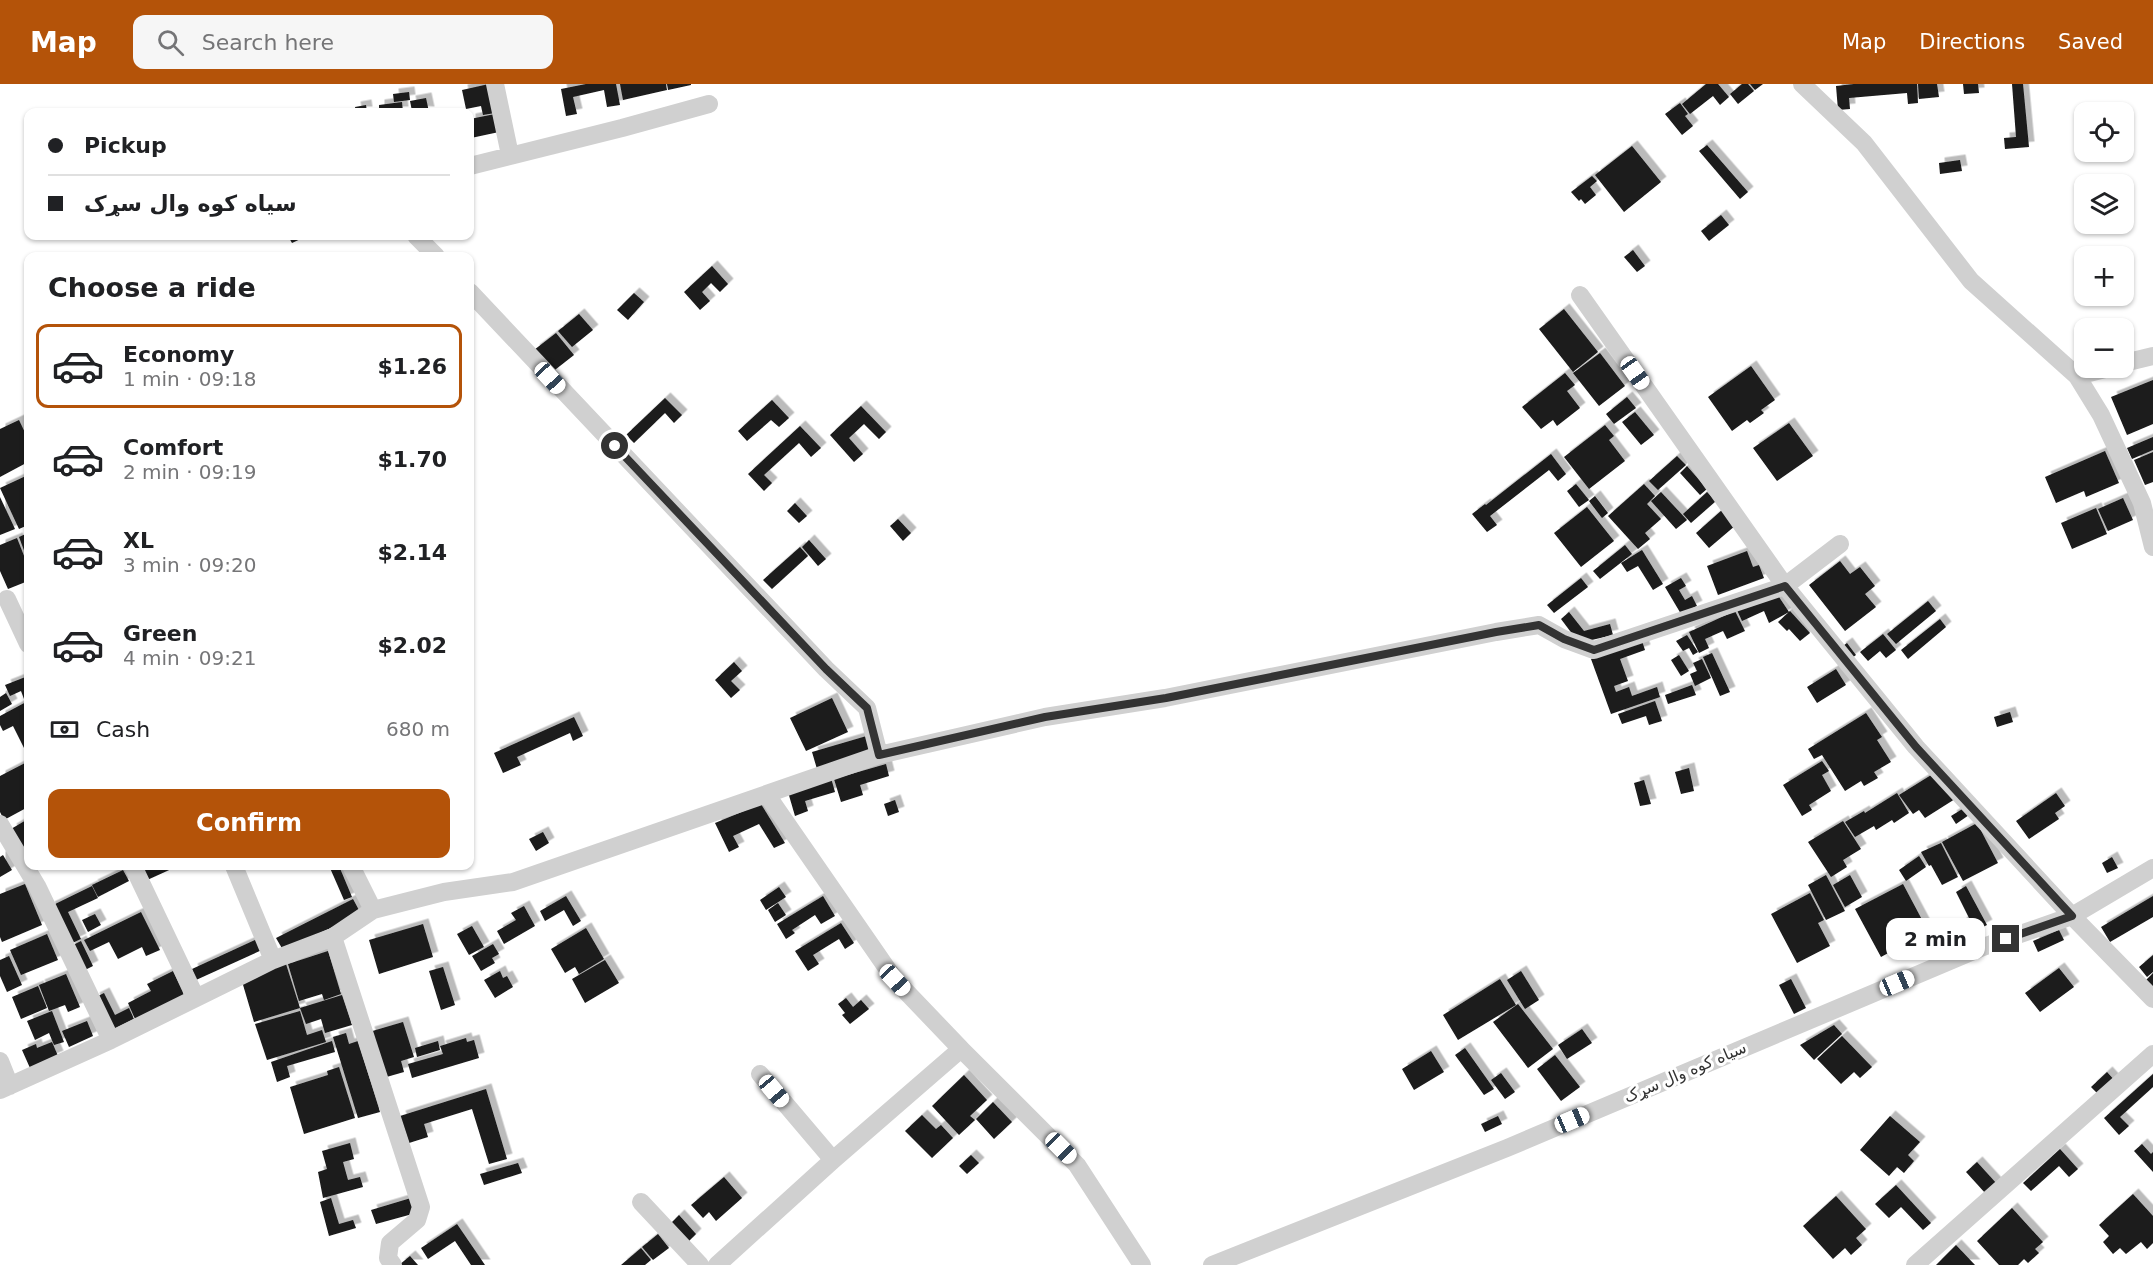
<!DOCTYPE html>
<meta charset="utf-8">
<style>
:root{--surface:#fff;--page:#f6f6f6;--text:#202124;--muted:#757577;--line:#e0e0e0;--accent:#b45309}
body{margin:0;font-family:"DejaVu Sans",Cairo,sans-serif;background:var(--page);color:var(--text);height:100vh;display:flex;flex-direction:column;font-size:22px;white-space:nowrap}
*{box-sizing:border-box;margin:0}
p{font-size:20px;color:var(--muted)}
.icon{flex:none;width:33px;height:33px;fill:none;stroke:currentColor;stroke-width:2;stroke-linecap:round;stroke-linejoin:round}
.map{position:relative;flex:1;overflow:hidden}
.panel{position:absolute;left:24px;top:168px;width:450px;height:618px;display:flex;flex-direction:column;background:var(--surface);border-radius:12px;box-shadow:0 2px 4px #0004}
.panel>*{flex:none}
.top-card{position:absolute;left:24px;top:24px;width:450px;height:132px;border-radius:12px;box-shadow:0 2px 4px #0004;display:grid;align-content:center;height:132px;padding:0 24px;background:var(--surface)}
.tools{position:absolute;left:2074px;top:18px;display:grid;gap:12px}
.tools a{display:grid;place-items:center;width:60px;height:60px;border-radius:12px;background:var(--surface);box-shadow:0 2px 4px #0004;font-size:30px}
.end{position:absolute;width:27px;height:27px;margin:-14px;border:8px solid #333;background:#fff;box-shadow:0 0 0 3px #fff}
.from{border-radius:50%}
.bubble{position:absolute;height:42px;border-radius:12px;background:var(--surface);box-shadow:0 2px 4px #0004;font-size:20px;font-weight:800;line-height:42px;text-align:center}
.car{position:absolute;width:18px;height:36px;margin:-18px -9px;border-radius:8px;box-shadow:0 0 4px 2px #0007;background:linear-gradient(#fff 24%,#345 0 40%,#fff 0 76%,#345 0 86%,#fff 0)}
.top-card b{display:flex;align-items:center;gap:21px;height:57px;font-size:22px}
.top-card b+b{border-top:2px solid var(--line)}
.top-card i{width:15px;height:15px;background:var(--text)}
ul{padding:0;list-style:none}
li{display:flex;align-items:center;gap:18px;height:84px;margin:0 12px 9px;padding:0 12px;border:3px solid transparent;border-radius:12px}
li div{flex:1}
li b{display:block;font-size:22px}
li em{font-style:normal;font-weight:800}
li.on{border-color:var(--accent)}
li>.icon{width:54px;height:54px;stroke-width:1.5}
h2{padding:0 24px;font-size:27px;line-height:72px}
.pay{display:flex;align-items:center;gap:15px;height:66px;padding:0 24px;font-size:22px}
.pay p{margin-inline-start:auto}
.button{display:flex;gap:12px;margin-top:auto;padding:12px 24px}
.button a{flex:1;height:69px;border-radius:12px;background:var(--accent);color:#fff;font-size:24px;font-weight:800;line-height:69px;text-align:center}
header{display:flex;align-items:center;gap:36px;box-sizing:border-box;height:84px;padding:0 30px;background:var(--accent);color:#fff}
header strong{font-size:28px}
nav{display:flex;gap:33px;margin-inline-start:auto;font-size:21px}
.search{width:420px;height:54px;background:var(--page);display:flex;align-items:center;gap:15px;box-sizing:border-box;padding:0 21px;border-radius:12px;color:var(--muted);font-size:22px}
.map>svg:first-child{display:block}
.building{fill:#1a1a1a;filter:url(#shadow)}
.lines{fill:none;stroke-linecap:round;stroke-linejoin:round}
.minor{stroke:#d0d0d0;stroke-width:18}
.route{stroke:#333;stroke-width:8}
.labels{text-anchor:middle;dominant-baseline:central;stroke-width:6;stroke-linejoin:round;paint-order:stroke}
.street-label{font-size:16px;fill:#333;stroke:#fff}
</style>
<header>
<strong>Map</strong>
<div class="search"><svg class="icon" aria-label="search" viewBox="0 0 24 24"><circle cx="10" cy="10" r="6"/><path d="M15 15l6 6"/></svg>Search here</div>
<nav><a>Map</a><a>Directions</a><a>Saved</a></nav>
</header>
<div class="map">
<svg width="2153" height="1181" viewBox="0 0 2153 1181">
<defs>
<filter id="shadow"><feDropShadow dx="5.5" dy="-5.5" stdDeviation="0" flood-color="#0004"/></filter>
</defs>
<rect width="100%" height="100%" fill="#fff"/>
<!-- building -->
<path class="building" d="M489 0 495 29 483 31 481 22 466 25 462 6Z
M586 0H616L620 21 607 23 604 6 573 13 577 30 566 32 561 5Z
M620 0H666L667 6 623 16Z
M667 0H691V1L668 6Z
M1706 0H1718L1729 13 1720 21 1713 12 1690 30 1682 20Z
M1742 0H1748L1754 7 1738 20 1730 10Z
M1750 0H1763L1755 6Z
M1854 0H1917L1918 19 1908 20 1907 9 1849 14 1850 25 1838 26 1836 2Z
M1918 0H1937L1939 13 1919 15Z
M1963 0H1978L1979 9 1964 10Z
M2012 0H2023L2029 63 2005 65 2004 54 2016 53Z
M409 8 410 16 394 18 393 10Z
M426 14 429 28 412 27 410 17Z
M402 18 403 28H379V21Z
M1680 19 1688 30 1685 32 1693 42 1682 51 1665 30Z
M366 21 367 28H356L355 23Z
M495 30 499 48 471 54 470 35Z
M1707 61 1748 108 1740 115 1699 67Z
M1632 62 1661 98 1624 128 1595 91Z
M1960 76 1962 87 1940 90 1939 79Z
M1592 92 1597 97 1590 103 1596 111 1585 120 1581 115 1579 117 1571 108Z
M1721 131 1729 141 1709 157 1701 147Z
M288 152H307L292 159Z
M1633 166 1645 182 1637 188 1624 173Z
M712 182 728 200 720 208 711 199 702 208 710 217 700 226 684 208Z
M634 209 644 218 628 236 617 226Z
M1564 225 1598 268 1573 288 1539 245Z
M579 230 593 246 572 263 558 247Z
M556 249 574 271 551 289 534 266Z
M1600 269 1625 302 1599 322 1573 289Z
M1751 282 1775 316 1761 326 1764 329 1750 339 1747 336 1732 347 1708 313Z
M1565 289 1575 301 1567 307 1580 324 1557 342 1553 336 1541 345 1522 323Z
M2153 296V340L2127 351 2111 313Z
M1627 313 1636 324 1614 340 1606 330Z
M665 314 682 331 674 339 665 329 634 359 626 351Z
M772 316 789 334 779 343 771 336 747 357 738 347Z
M861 322 886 348 879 355 864 340 849 354 863 370 854 378 830 351Z
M1635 328 1654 351 1641 361 1622 338Z
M19 336 28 355V378L0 393V345Z
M1789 339 1813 372 1777 397 1753 364Z
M1605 341 1614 352 1609 356 1625 377 1589 405 1564 373Z
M800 342 821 364 811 373 799 359 764 391 772 399 764 407 748 390Z
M2153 353V366L2132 375 2127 364Z
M2105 367 2119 399 2086 413 2084 407 2056 419 2045 393Z
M2153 368V398L2145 401 2134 376Z
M1551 370 1566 390 1558 397 1549 386 1490 432 1497 441 1487 448 1472 430 1485 420 1486 421Z
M1677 372 1686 381 1658 406 1649 397Z
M1687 382 1707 405 1700 411 1680 389Z
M28 391V441L19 445 0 404Z
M1576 400 1589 416 1579 423 1567 407Z
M1644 400 1655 412 1647 420 1661 435 1645 449 1650 455 1638 465 1608 432Z
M1661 408 1687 436 1676 445 1651 417Z
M1707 408 1716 417 1691 439 1683 430Z
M1595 412 1608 429 1602 434 1589 417Z
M0 413 15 445 0 451Z
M2123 414 2133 436 2108 447 2098 425Z
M795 419 807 432 799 439 787 427Z
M1587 423 1614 457 1581 483 1554 449Z
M2096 424 2107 450 2072 465 2061 439Z
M1722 426 1736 441 1709 464 1696 449Z
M898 435 911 449 903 457 890 442Z
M28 449V477L19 453Z
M17 454 28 482V497L8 505 0 487V461Z
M809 456 826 475 818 482 802 463Z
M1625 461 1632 470 1600 495 1593 487Z
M800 463 808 472 772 505 763 496Z
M1642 466 1663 500 1653 506 1638 482 1627 488 1621 479Z
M1747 467 1753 483 1759 481 1764 494 1718 511 1707 482Z
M1840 477 1850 490 1860 483 1875 502 1865 510 1876 523 1845 547 1809 501Z
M1581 494 1588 503 1554 529 1547 521Z
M1681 494 1686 502 1679 506 1685 516 1692 512 1697 522 1681 530 1665 503Z
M1775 507 1789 528 1769 539 1764 527 1742 537 1737 526Z
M1928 517 1936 527 1896 560 1887 550Z
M1735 527 1745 547 1727 555 1723 547 1705 555 1709 564 1699 569 1689 548Z
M1790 527 1810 549 1800 557 1789 545 1787 547 1778 538Z
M1569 528 1584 547 1610 540 1613 551 1579 559 1561 535Z
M1940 535 1946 543 1908 575 1901 566Z
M1883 550 1896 566 1886 574 1880 567 1868 577 1860 568Z
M1687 551 1698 568 1693 571 1689 564 1683 567 1676 557Z
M1642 557 1645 566 1620 575 1628 597 1614 602 1616 608 1629 603 1632 612 1657 603 1660 613 1611 630 1591 575Z
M1847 559 1856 571 1849 576 1840 564Z
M1712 569 1730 608 1720 612 1703 573Z
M1679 571 1689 587 1681 592 1671 576Z
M1702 575 1711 594 1695 602 1690 590 1697 587 1693 579Z
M734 578 742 587 731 597 740 606 731 614 715 596Z
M1836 585 1846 601 1817 619 1807 603Z
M28 592V613L24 615 21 607 10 612 5 601Z
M1692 601 1696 611 1668 620 1665 611Z
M6 609 12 620 0 627V613Z
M832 614 848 648 806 667 790 634Z
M28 617V664L25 666 13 642 3 647 0 641V632Z
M1655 617 1662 637 1649 641 1646 632 1622 640 1618 630Z
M2010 628 2013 638 1997 643 1994 633Z
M1866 629 1882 653 1877 656 1891 678 1874 688 1878 694 1864 702 1861 697 1845 707 1822 671 1814 675 1808 665Z
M574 633 583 652 573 657 570 649 517 673 521 681 503 689 494 669Z
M870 651 875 668 817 685 812 668Z
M1822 677 1829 687 1822 691 1831 707 1809 721 1812 726 1802 732 1783 701Z
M27 678 28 682V723L4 736 0 728V692Z
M886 680 889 692 860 701 863 711 841 718 834 695Z
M1689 684 1694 707 1681 710 1675 688Z
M1936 688 1955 715 1925 734 1919 726 1913 730 1899 711Z
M831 694 835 708 805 717 808 727 795 732 788 708Z
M1644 696 1651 720 1640 722 1634 699Z
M1897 709 1909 729 1894 739 1892 736 1876 746 1874 742 1855 753 1845 738 1864 727 1865 729Z
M2056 709 2065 722 2055 729 2059 735 2029 755 2016 737Z
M895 716 899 728 888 732 884 720Z
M761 720 785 759 774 764 759 740 733 752 739 763 729 768 715 739Z
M1964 724 1969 731 1956 740 1951 732Z
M28 735V761L21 765 11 745Z
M1843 737 1861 765 1843 776 1847 783 1831 793 1808 758Z
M1977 739 1998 779 1963 797 1942 758Z
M543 748 549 759 536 767 529 755Z
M1941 759 1958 793 1942 801 1931 781 1929 782 1921 768Z
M3 771 12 786 0 793V773Z
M1919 772 1926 783 1906 797 1899 786Z
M2112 773 2118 784 2107 789 2102 779Z
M138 782H178L145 797Z
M335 782H339L352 813 344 816 330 784Z
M123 786 129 797 98 813 92 801Z
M1826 791 1845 827 1826 836 1808 801Z
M1850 791 1862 813 1845 823 1833 801Z
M25 800 42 841 2 858 0 853V810Z
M1903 800 1928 847 1881 873 1855 825Z
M92 802 98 814 68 828 81 855 68 861 49 823Z
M1966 802 1987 841 1967 851 1961 839 1969 834 1956 808Z
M779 803 786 813 766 826 760 816Z
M1810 809 1824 836 1818 839 1830 862 1797 879 1771 830Z
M566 812 581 837 573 842 564 826 545 837 540 827Z
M823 812 835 832 821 840 815 831 792 846 795 849 786 855 777 840Z
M2153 812V833L2110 858 2101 843Z
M353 815 361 830 283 866 276 854Z
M778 819 786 831 775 838 768 826Z
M524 822 535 842 504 860 497 847 516 836 511 829Z
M141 828 160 866 146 872 142 863 118 875 109 858 90 867 84 856Z
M95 830 101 841 88 848 82 836Z
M841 839 854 859 845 865 839 855 813 871 819 880 808 887 795 867Z
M423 840 433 873 379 890 369 856Z
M472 842 484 863 469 871 457 850Z
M586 844 604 875 579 890 575 883 565 889 551 865Z
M2059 846 2064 856 2038 868 2033 857Z
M47 850 58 876 21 891 10 866Z
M259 854 264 865 196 896 192 885Z
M81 857 93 882 81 888 69 863Z
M493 860 499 870 492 874 495 879 481 887 472 872Z
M328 867 341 910 324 916 322 910 299 917 288 880Z
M2153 871V888L2147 893 2139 883Z
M9 872 22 901 7 908 0 892V876Z
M605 876 619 899 585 919 572 895Z
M286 880 300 924 254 938 241 894Z
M443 883 455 921 441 926 429 887Z
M2059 884 2074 903 2040 928 2025 909Z
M173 887 184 911 135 935 128 919 151 907 147 900Z
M500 887 503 894 507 892 513 903 495 914 484 896Z
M1521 887 1539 916 1525 925 1507 896Z
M2153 889V903L2146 896Z
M66 890 80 923 68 928 65 921 49 927 39 901Z
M1500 895 1516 921 1458 956 1443 931Z
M1791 895 1806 924 1794 930 1779 901Z
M38 902 47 924 21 935 12 913Z
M104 909 115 931 129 924 134 935 110 947 94 914Z
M342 911 352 941 325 949 321 935 306 940 300 924Z
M846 914 853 923 861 916 869 925 850 940 842 931 845 929 838 920Z
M1518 920 1553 965 1528 984 1493 938Z
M52 927 64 958 54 961 49 949 35 956 27 937Z
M300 927 307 951 322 946 326 958 267 976 255 940Z
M87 937 93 952 69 963 62 947Z
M403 938 414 973 401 977 404 988 383 994 369 948Z
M1834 941 1842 950 1814 976 1800 961Z
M1582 945 1592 959 1567 975 1558 961Z
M346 949 349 960 358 957 380 1028 358 1034 333 953Z
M1842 952 1872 983 1860 994 1854 988 1841 1000 1817 975Z
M466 954 467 958 474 956 479 974 412 994 408 980 443 970 440 962Z
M332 957 335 968 287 982 290 993 277 998 271 978Z
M438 957 440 966 417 973 415 964Z
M52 958 58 972 30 984 22 966 36 960 37 964Z
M1465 964 1494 1005 1484 1011 1455 971Z
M1431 967 1444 988 1414 1006 1402 985Z
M1555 971 1580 1003 1561 1017 1537 985Z
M339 983 355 1034 304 1050 290 1003 328 991 327 987Z
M2107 988 2116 998 2100 1012 2091 1003Z
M1501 989 1515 1008 1505 1015 1491 996Z
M2153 990V1003L2120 1033 2129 1042 2119 1051 2104 1034Z
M964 991 987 1016 970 1032 975 1036 959 1051 932 1022Z
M486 1005 507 1075 489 1080 472 1025 424 1040 428 1053 409 1059 400 1032Z
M993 1018 1012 1038 994 1055 976 1035Z
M922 1031 936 1045 941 1041 953 1054 932 1074 905 1047Z
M1498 1032 1502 1040 1485 1048 1481 1040Z
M1890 1032 1920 1058 1908 1071 1914 1077 1904 1089 1897 1083 1889 1092 1860 1066Z
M350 1059 354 1075 343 1078 348 1096 360 1093 363 1103 323 1114 318 1088 327 1085 322 1067Z
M2142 1060 2151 1070 2153 1068V1088L2134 1067Z
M2060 1065 2078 1085 2069 1093 2059 1082 2031 1107 2023 1099Z
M971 1071 979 1079 967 1090 959 1082Z
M1977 1078 1997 1100 1986 1110 1966 1088Z
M518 1079 522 1089 484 1101 480 1090Z
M724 1093 742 1114 716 1137 709 1128 703 1134 691 1121Z
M1896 1101 1931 1139 1923 1146 1901 1123 1889 1134 1875 1120Z
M2133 1110 2153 1132V1159L2147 1165 2141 1158 2126 1170 2120 1164 2113 1170 2103 1158 2109 1152 2099 1141Z
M1836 1112 1866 1145 1856 1154 1862 1161 1851 1171 1845 1164 1833 1175 1803 1142Z
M331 1114 339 1140 353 1136 356 1144 329 1152 320 1118Z
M411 1114 416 1129 376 1140 371 1126Z
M2012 1124 2043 1158 2035 1165 2039 1169 2028 1179 2024 1175 2018 1181H1999L1977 1157Z
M679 1131 696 1150 687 1159 670 1140Z
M457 1140 485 1181H471L455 1157 428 1175 421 1164Z
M658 1150 669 1164 653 1176 642 1163Z
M1956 1161 1975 1181H1936Z
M641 1164 651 1176 645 1181H621Z
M410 1172 418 1181H399Z"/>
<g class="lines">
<!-- minor -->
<path class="minor" d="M495 0 510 71
M1802 0 1864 59 1971 197 2077 292 2101 331 2142 419 2153 463
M470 82 622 44 709 20
M416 152 436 172
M1580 211 1785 502 1916 663 2072 832 2153 915
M2124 279 2153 272
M2077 292 2109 284
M7 515 28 560
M879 671 1045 633 1165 614 1496 548 1539 541 1564 555 1594 566 1785 502 1840 460
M767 711 895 896 961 965 1077 1081 1142 1181
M0 740 37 802 111 956
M133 782 196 914
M234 782 273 876
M351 782 373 826
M333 853 421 1123 417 1136 390 1159 388 1174 393 1181
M0 977 10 1002
M760 990 833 1076
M0 1006 111 956 273 876 333 853 373 826 444 808 513 798 879 671 867 624 826 585 470 208
M641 1118 700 1181
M717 1181 833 1076 961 965
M1212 1181 1507 1064 1983 863 2072 832 2153 784
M1915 1181 2153 970"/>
</g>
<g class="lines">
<!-- route -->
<path class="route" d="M615 362 826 585 867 624 879 671 1045 633 1166 614 1496 548 1539 541 1564 555 1594 566 1785 502 1916 663 2072 832 2006 855"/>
</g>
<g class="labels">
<!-- street labels -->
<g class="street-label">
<text transform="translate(1685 988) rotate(-23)">سیاه کوه وال سړک</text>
</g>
</g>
</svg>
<div class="tools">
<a><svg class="icon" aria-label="locate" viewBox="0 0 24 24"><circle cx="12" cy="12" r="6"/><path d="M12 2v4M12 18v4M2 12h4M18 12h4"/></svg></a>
<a><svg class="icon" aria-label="layers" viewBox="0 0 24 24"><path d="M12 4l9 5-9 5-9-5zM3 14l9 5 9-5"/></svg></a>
<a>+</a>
<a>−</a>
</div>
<i class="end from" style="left:615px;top:362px"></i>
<i class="end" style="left:2006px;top:855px"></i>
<div class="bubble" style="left:1886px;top:834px;width:99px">2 min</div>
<i class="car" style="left:1635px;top:289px;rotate:145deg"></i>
<i class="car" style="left:550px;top:294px;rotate:137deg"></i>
<i class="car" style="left:895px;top:896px;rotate:137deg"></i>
<i class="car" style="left:1897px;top:899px;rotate:67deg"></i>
<i class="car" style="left:774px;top:1007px;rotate:140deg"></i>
<i class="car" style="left:1572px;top:1036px;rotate:67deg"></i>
<i class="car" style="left:1061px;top:1064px;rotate:135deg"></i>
<div class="top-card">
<b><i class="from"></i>Pickup</b>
<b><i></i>سیاه کوه وال سړک</b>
</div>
<section class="panel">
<h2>Choose a ride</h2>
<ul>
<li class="on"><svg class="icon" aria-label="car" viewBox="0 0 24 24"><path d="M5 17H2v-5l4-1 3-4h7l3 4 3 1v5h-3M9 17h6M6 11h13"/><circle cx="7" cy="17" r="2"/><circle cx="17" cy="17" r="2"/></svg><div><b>Economy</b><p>1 min · 09:18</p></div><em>$1.26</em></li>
<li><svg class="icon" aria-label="car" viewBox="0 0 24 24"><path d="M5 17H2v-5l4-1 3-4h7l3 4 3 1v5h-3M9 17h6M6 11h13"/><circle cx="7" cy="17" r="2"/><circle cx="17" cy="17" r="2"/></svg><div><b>Comfort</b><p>2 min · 09:19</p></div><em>$1.70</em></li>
<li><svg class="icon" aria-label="car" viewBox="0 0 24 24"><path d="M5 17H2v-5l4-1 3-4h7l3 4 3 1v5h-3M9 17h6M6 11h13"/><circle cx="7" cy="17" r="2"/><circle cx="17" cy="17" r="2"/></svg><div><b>XL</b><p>3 min · 09:20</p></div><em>$2.14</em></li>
<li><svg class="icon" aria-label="car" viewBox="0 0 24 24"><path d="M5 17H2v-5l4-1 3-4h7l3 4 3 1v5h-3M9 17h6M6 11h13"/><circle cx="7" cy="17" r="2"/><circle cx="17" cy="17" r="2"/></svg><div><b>Green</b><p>4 min · 09:21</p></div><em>$2.02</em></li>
</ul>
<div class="pay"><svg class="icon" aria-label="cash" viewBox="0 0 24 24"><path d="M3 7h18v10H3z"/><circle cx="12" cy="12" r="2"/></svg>Cash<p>680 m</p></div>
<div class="button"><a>Confirm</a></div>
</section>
</div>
